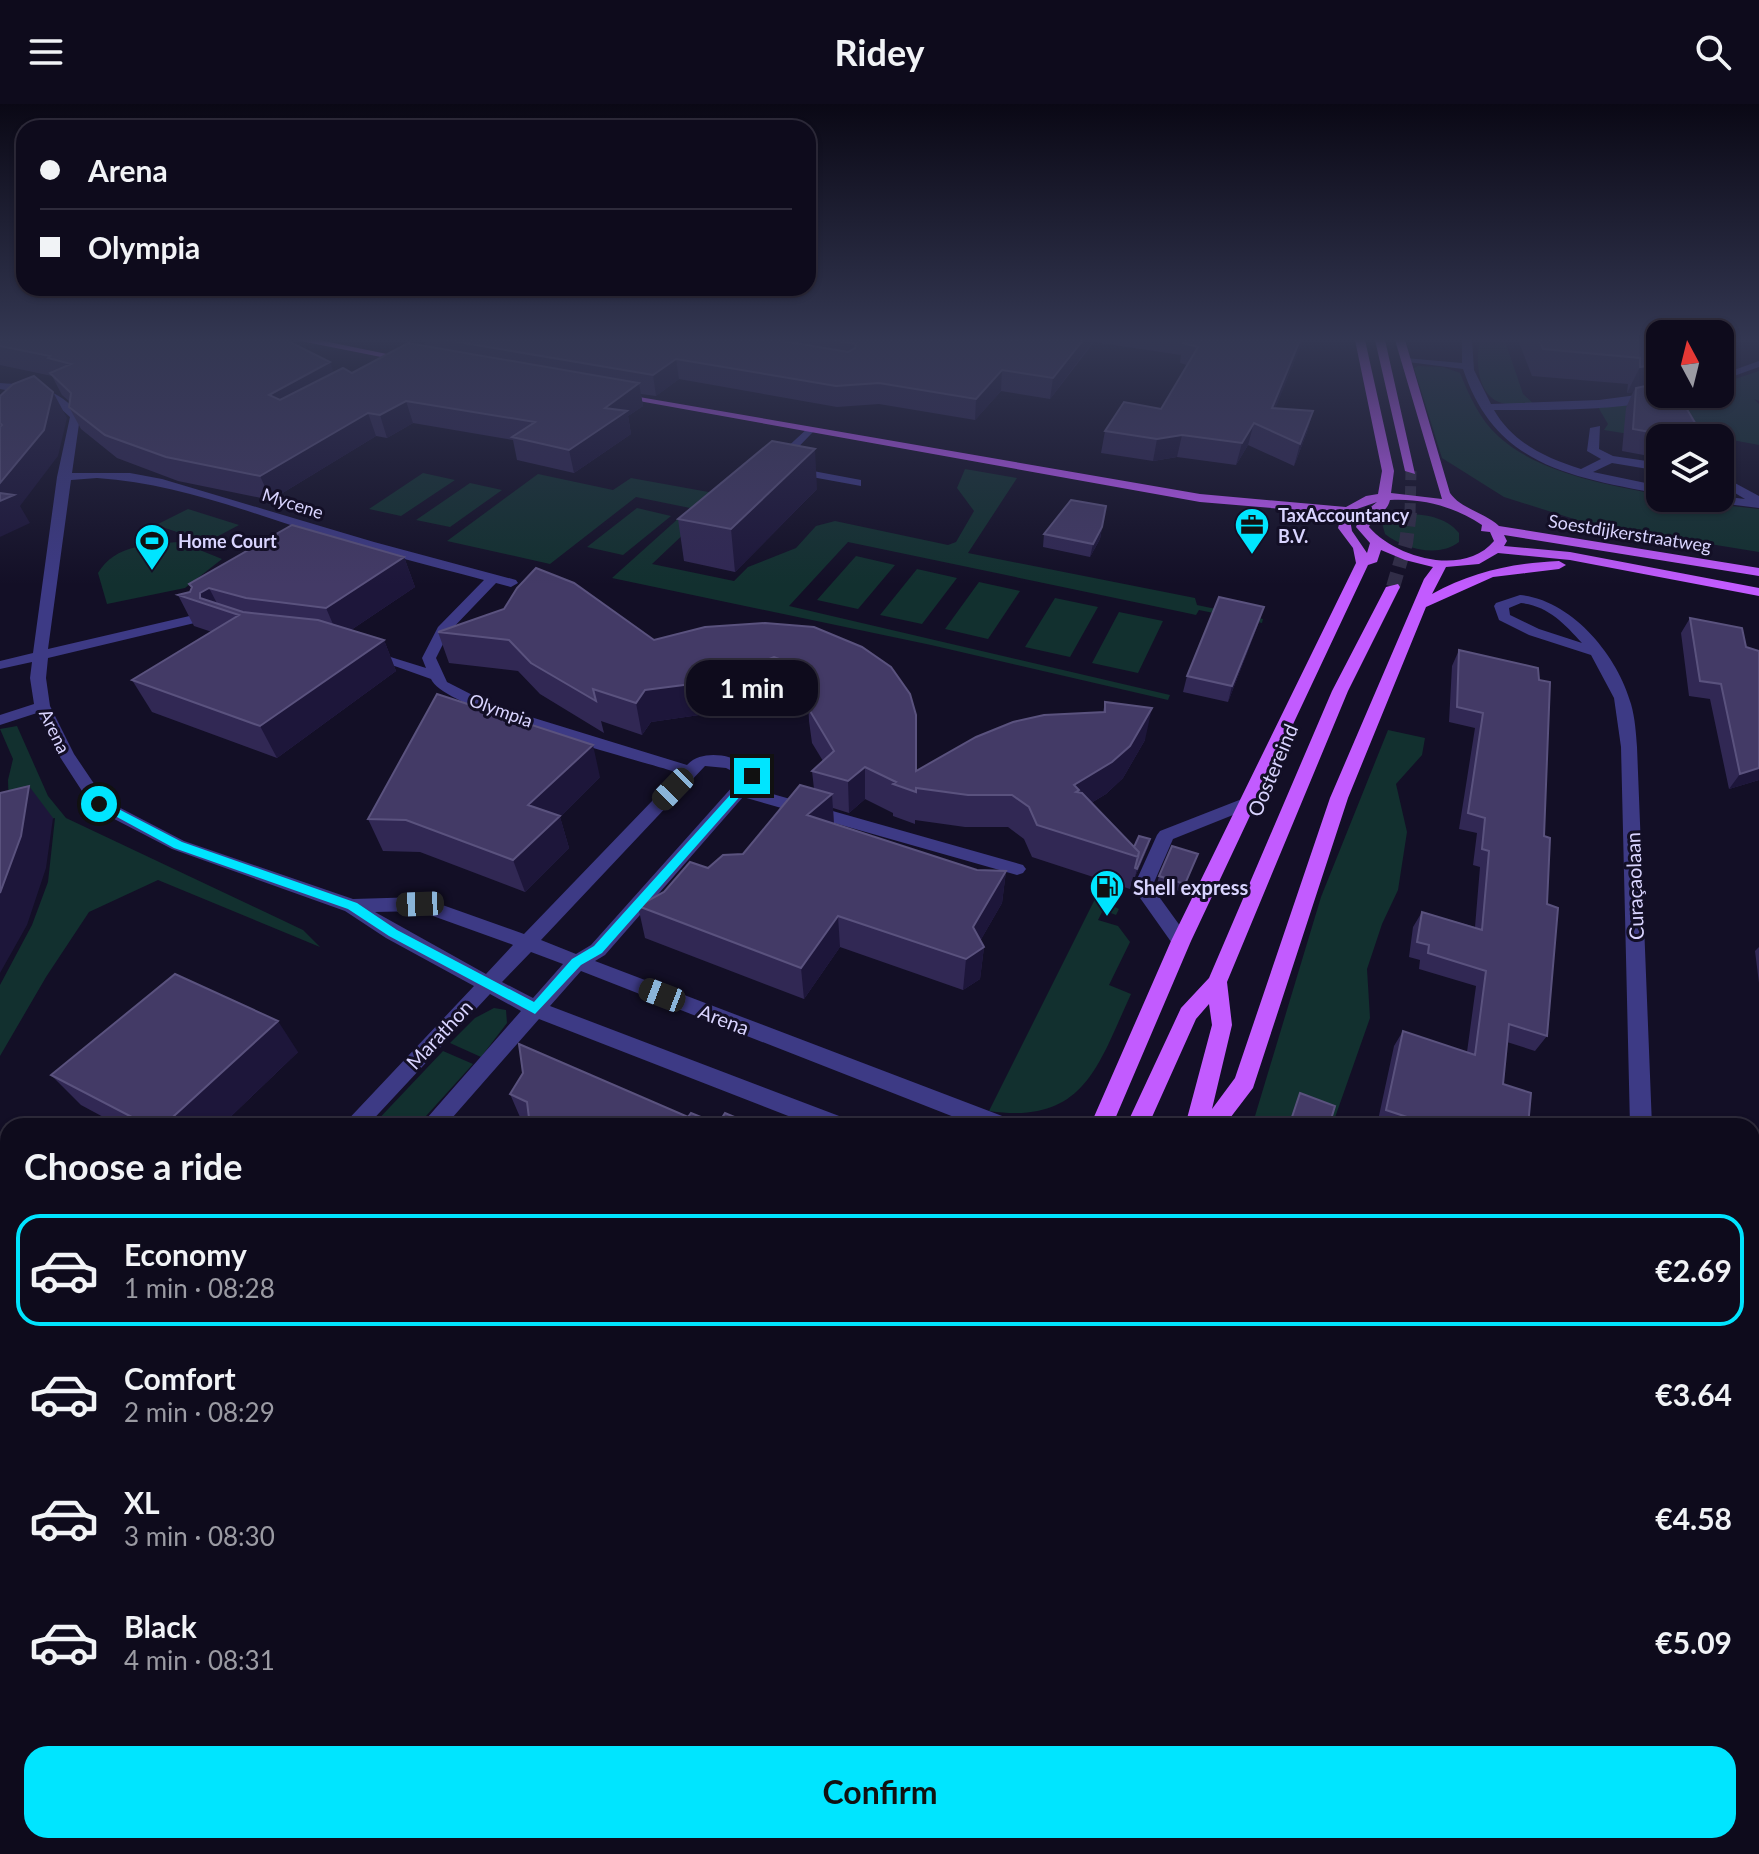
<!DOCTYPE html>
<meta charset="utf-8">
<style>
:root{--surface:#0e0b1c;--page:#1c1929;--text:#f1f3f6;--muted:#9b9ba3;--line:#2e2b3b;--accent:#00e5ff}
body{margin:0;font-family:Lato,sans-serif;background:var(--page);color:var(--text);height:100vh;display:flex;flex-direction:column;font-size:30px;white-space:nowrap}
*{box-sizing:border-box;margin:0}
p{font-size:26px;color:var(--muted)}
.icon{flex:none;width:44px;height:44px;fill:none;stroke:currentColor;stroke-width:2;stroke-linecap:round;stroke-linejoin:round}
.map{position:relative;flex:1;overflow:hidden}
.drawer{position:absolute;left:0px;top:1014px;width:1760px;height:736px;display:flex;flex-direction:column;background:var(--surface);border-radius:24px 24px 0 0;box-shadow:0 2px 6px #0004,0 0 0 2px var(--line)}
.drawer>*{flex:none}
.hud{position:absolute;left:16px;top:16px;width:800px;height:176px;border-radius:24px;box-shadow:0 2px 6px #0004,0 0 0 2px var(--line);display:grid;align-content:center;height:176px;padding:0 24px;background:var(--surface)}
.needle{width:52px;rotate:353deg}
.fabs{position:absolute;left:1646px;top:216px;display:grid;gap:16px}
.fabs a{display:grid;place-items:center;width:88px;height:88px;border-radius:16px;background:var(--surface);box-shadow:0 2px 6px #0004,0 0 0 2px var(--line);font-size:40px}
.end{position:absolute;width:36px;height:36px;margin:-18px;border:10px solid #00e5ff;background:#111;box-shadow:0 0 0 4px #111}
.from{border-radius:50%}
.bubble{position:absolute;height:56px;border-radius:24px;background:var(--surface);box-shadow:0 2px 6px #0004,0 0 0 2px var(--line);font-size:26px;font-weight:700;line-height:56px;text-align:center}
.car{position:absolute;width:24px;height:48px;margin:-24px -12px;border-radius:10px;box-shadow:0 0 6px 2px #0007;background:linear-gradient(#222 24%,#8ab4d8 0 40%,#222 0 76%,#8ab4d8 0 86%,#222 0)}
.hud b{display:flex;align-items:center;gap:28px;height:76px;font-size:30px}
.hud b+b{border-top:2px solid var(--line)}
.hud i{width:20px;height:20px;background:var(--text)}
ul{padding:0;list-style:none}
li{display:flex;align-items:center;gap:24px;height:112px;margin:0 16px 12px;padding:0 8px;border:4px solid transparent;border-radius:24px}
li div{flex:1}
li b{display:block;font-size:30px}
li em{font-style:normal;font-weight:700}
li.on{border-color:var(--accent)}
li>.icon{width:72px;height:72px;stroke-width:1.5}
h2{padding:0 24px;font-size:36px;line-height:96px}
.button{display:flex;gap:16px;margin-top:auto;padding:16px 24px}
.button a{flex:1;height:92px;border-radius:24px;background:var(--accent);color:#111;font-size:32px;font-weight:700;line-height:92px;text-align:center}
header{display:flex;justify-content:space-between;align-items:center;height:104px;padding:0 24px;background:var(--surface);font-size:36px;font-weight:700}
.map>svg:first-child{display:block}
.green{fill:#12302f}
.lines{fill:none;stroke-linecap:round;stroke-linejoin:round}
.major-tunnel-far1{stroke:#312d47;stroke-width:11;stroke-dasharray:11 6;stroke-linecap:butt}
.major-tunnel{stroke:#312d47;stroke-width:14;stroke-dasharray:14 7;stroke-linecap:butt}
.minor{fill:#3d3a85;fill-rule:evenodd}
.major{fill:#c25bff;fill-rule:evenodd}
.wall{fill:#312854}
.shaded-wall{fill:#1d163a}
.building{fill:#433a66;stroke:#5a527e;stroke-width:2}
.route{fill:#00e5ff}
.labels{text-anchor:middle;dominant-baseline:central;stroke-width:6;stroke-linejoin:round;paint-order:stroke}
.far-street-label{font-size:18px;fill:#d9d4ff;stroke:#130f26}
.far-poi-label{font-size:18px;font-weight:bold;fill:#d9d4ff;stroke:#130f26;text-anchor:start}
.street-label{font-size:20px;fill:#d9d4ff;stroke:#130f26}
.poi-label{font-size:20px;font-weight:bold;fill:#d9d4ff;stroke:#130f26;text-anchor:start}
</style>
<header><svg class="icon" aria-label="menu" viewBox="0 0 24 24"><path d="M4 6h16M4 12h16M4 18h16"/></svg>Ridey<svg class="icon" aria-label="search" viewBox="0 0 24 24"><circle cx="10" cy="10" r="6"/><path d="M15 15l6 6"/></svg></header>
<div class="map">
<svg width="1759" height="1750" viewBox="0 0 1759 1750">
<rect width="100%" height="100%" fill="#130f26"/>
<!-- green -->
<path class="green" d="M1480 236 1505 237 1523 290 1535 301C1525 301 1512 302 1502 299 1477 292 1475 256 1480 236Z
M1418 262 1443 263 1460 269C1469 291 1480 316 1498 332 1540 370 1606 380 1660 391V394L1759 405V448L1593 421 1504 393 1442 354 1414 264Z
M1759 267V297L1754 295 1759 300V341L1727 335V347L1720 346V334L1660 335 1604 326 1608 320 1598 303 1687 290H1720V280Z
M965 365 1017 374 968 449 1195 494 1197 501 1263 515 1262 519 1199 506 1196 511 1187 509 848 438 789 502 1170 591 1168 596 931 541 612 474 690 404 636 393 550 460 447 437 538 370 613 386 631 374 725 391 652 460 734 477 748 463 796 444 816 422 835 417 948 441 956 438 974 407 957 384Z
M423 369 455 376 401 412 369 405Z
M470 379 502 386 450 423 416 416Z
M637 404 671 412 623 451 587 443Z
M188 405 239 421 207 438 156 421Z
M1405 410C1425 410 1446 413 1459 429V438C1439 454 1404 445 1385 430L1382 419 1390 413Z
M180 438 222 455 185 484 107 500 98 469C115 440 151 440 180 438Z
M856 452 895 461 858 505 817 496Z
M917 465 957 474 922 520 880 511Z
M979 478 1020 487 988 535 945 525Z
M1055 494 1098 503 1070 553 1025 543Z
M1119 508 1163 517 1138 569 1092 559Z
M17 622 48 692 66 714 303 826 320 843 158 776 89 808 46 873 0 952V881L32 821 48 778 55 714 14 723 9 707 8 676 13 655 0 625Z
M1388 626 1425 634 1422 651 1396 680 1407 728 1398 786 1382 820 1367 865 1370 914 1332 1022H1252L1321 793Z
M1116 753 1127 773 1113 802 1119 805 1116 811 1103 806 1098 816 1118 822 1130 838 1109 881 1131 890C1098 961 1085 1021 989 1007Z
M494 904 506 906 507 919 481 953 450 939 475 914Z
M443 947 473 960 417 1022H372Z
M1039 1742H1142L1139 1750H1037Z"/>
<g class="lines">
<!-- major-tunnel-far1 -->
<path class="major-tunnel-far1" d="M1410 410 1411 367"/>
<!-- major-tunnel -->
<path class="major-tunnel" d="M1393 483 1406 439 1410 408"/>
<!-- minor -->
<path class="minor" d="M1462 236H1472L1474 266 1491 300 1599 296 1660 288 1671 290C1643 308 1532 306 1494 306 1513 339 1546 354 1581 365L1601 355 1587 347 1590 324 1600 322 1599 345 1613 352 1660 359V367L1612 359 1593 368 1660 382V390C1571 373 1495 362 1463 265L1400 257 1405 254 1462 259Z
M1759 257V263L1720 277V271Z
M0 279C32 281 62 284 80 313L72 369H130L162 375 374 438 516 476 518 479 511 483 496 479 449 528 436 554 447 578 492 601 687 661C705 642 745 653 760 672L751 684 1023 761 1026 765 1023 769 1017 771 743 693 605 851 595 857 1010 1015 1013 1022H977L581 867 550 902 847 1015 850 1022H814L539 915 445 1022H420L521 907 490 890 367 1022H342L474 882 386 834 345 807 172 745 93 704 58 650 37 609 0 621V611L34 600 30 574 32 558 0 565V557L33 549 57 373 70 313 49 294 0 285ZM97 374C172 379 240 405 312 428 369 446 427 461 484 476L438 523 422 554 426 564 368 546 361 550 431 575C444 606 638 656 679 669L524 830 420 793 353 795 184 737 105 696 74 650 50 602 46 574 48 554 203 517 205 514 198 510 48 545 71 376ZM705 662 726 664 742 672 591 841 576 850 541 836ZM419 807 511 840 513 841 486 870 375 808ZM531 848 563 860 533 894 502 878Z
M809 323 813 324V328L781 361 861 376V382L768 365V361Z
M1720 371 1759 392V404L1703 397 1701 394 1720 392 1745 395 1720 380Z
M1520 491C1572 496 1618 552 1631 600 1635 614 1636 629 1637 643L1652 1022H1630L1621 643 1614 594 1591 551 1529 531 1499 516 1494 502 1496 499ZM1521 499C1548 502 1564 519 1582 539L1539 525 1510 511 1509 504Z
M1247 693 1256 699 1253 703 1173 735 1152 783 1191 837 1181 844 1174 842 1133 784 1157 731 1160 727Z
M8 1379V1413L0 1416V1382Z
M8 1480V1516L0 1519V1483Z
M1752 1672 1759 1675V1712L1752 1709Z
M1644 1742H1678L1679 1750H1645Z"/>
<!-- major -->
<path class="major" d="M296 236H319L416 256 411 259Z
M1355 236H1365L1394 367 1391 389 1442 395 1395 236H1405L1450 389C1461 405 1484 408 1499 422L1759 464V472L1504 431 1507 437 1504 442 1570 448 1759 484V492L1570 456 1498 449 1479 460 1446 463 1432 490C1472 468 1513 459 1559 457L1566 461 1559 465 1493 473 1426 503 1348 694 1253 984 1224 1022H1185L1212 921 1209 900 1196 915 1148 1022H1126L1181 904 1209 874 1332 587 1386 483 1398 480 1400 483 1348 587 1227 878 1232 921 1212 1005 1235 974 1330 694 1424 475 1433 463 1405 456 1381 446 1377 458 1368 461 1191 837 1112 1022H1090L1171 837 1356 459 1353 444 1338 424 1342 410 1200 398 611 292 616 289 1200 390 1346 403 1366 392 1378 390 1382 367ZM1390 396C1422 394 1456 403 1482 421L1481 427 1490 428 1494 437C1464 473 1396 454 1369 423 1373 410 1387 410 1390 396ZM1377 398 1361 411 1356 423 1370 439 1367 449 1352 427 1350 416 1357 405Z
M1375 236H1385L1415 370 1405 367Z
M790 1742H824L821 1750H787Z
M935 1742H969L966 1750H932Z"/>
</g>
<!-- wall -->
<path class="wall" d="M0 236 334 269H352L426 242 424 236H1303L1275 304 1313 307 1307 328 1294 362 1248 341 1236 361 1177 353 1153 357 1101 349 1105 327 1161 305 1187 261 1180 259 1181 251 1094 238 1050 295 1001 287 975 316 879 300 837 303 679 275 656 292 641 290 643 302 628 312 631 330 574 369 517 356 513 336 413 319 387 334 376 332 271 396 178 377 117 354 81 325 69 303 70 298 62 291 52 272 0 261Z
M1518 236H1652L1656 280 1704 334H1660V354L1622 347 1626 304 1633 288 1627 289 1628 280 1532 272Z
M817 385 735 468 684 457 678 415Z
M1106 402 1100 435 1090 453 1043 443 1044 430Z
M404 453 415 483 351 526 384 536 396 567 277 654 152 608 132 576 212 528 194 522 178 491 190 488 191 484 189 480Z
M1264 503 1259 518 1228 598 1183 588 1187 572Z
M1690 514 1746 543 1759 547V676L1729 685 1710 595 1689 592 1681 529Z
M765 519 916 667 1103 608 1105 598 1145 636 1123 674 1106 690 1091 699 1134 743 1150 735 1148 743 1135 773H1133L1130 785 1032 753 1024 735 1008 723H965L915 716V720L893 712V709L865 695 849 709 833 704 834 720 977 766 1006 767 1002 799 980 837 984 843 980 875 963 886 840 843 804 895 645 834 638 802 708 764 743 750 814 685 812 667 823 657 812 639 809 617 808 596 776 584 720 608 651 618 642 631 601 617 604 629 540 590 518 567 449 559 438 528 654 536Z
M1459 546 1544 732 1547 800V932L1535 947 1507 938 1503 980 1528 1022H1380L1377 1021 1394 942 1403 927 1467 948 1476 882 1419 865 1420 856 1409 853 1413 823 1422 808 1475 823 1480 763 1473 761 1477 729 1459 725 1475 624 1449 618 1452 562Z
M600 673 560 713 569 744 525 788 420 748 383 747 368 715Z
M1198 750 1182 788 1157 780 1159 772Z
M1759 843V879L1755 847Z
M298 948 221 1022H120L81 1001 51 971Z
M1300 989 1329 1022H1288Z
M510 990 688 1013 718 1020 756 1022H527L523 1020Z
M1101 1742H1234L1249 1750H1115Z"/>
<!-- shaded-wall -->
<path class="shaded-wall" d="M1083 236H1094L1050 295 1053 274Z
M1300 236H1303L1267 325 1272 304Z
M676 255 679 275 656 292 653 271Z
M330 258 338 280 278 313 269 291Z
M1660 260V272L1653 286 1636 284 1633 288 1627 289 1640 263Z
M1002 266 1001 287 975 316 976 295Z
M639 279 643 302 628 312 631 330 574 369 569 346 605 304Z
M53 288 67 314 58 352 20 402 30 419 0 433V379Z
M406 297 413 319 387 334 380 311Z
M1313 307 1307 328 1294 362 1300 340Z
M368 309 376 332 271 396 260 372Z
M1254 319 1248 341 1236 361 1242 339Z
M1182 331 1177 353 1153 357 1157 335Z
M815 345 817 385 735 468 731 425Z
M1102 423 1100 435 1090 453 1093 440Z
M404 453 415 483 339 534 326 504Z
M209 484 220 505 200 494V489Z
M1264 503 1259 518 1228 598 1232 582Z
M384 536 396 567 277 654 260 622Z
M774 553 776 584 720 608 651 618 642 631 636 599 645 586Z
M1152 604 1145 636 1123 674 1106 690 1074 709V681Z
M593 641 600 673 560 713 569 744 525 788 513 756 528 701Z
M865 663V695L849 709 848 677Z
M1759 664V676L1729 685 1740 670Z
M29 682 53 714 46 764 27 821 0 869V789Z
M832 690 834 722 807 711Z
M1150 735 1148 743 1135 773 1137 765Z
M1006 767 1002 799 972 851 984 843 980 875 963 886 966 855 973 823Z
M838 812 840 843 804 895 801 864Z
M278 917 298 948 221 1022H163Z
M8 1164V1224L0 1232V1171Z
M0 1714 8 1715V1742H43L53 1750H0Z
M438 1742H476L471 1750H434Z"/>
<!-- building -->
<path class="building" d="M0 236H286L330 258 269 291 280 296 343 264 352 269 408 239 639 279 605 304 627 307 569 346 512 333 535 318 406 297 380 311 368 309 260 372 166 353 105 331 69 303 71 289 50 269 71 260 48 254 50 252 0 242Z
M447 236H777L848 248 855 244 856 240 834 236H1083L1053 274 1002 266 976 295 879 279 836 282 676 255 653 271Z
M1185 236H1300L1272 304 1313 307 1300 340 1254 319 1242 339 1182 331 1157 335 1105 327 1124 298 1161 305 1198 243 1183 239Z
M1539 236H1652L1660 249V260L1640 263V254L1543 245Z
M34 272 53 288 44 326 0 379V323L2 321 0 319V292L13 280Z
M1660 279V290H1678L1704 334H1683L1633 325 1636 284Z
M772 337 815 345 731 425 678 415Z
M0 389 14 391 0 397Z
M1071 396 1106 402 1102 423 1093 440 1044 430Z
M292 421 404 453 326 504 246 494 209 484 200 489V494L243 508 318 516 384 536 260 622 132 576 239 511 178 491 190 488 192 483 189 480Z
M536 464 574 479 654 536 705 523 765 519 814 523 862 543 891 563 910 590 916 611V667L976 633 1013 618 1044 611 1105 608V598L1152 604 1130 642 1112 658 1074 681 1079 686 1076 688 1082 689 1139 748 1138 753 1037 721 1029 703 1012 691H968L916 684V688L893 680 896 678 865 663 848 677 812 667 834 647 810 607 807 586 809 566 774 553 715 577 645 586 636 599 593 585 596 597 531 559 509 536 438 528 504 505 517 484Z
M1219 493 1264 503 1232 582 1187 572Z
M1690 514 1742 524 1746 543 1759 547V664L1740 670 1721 580 1700 577Z
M1459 546 1538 564 1539 576 1550 578 1544 732 1550 734 1547 800 1558 804 1547 932 1509 920 1503 980 1531 989 1528 1022H1415L1416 1016 1386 1006 1403 927 1475 951 1486 867 1428 849 1429 841 1417 838 1422 808 1482 826 1489 747 1482 745 1485 714 1468 709 1483 609 1457 603Z
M437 590 593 641 528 701 560 712 513 756 406 716 368 715Z
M800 681 832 690 807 711 977 766 1006 767 973 823 984 843 966 855 838 812 801 864 638 802 664 788 690 758 708 764 723 751 743 750Z
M29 682 21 732 0 789V689Z
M1139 732 1150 735 1137 765 1135 764 1139 748 1134 743Z
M1172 742 1198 750 1185 780 1159 772Z
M175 870 278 917 163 1022H149L51 971Z
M519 940 688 1013 691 1009 718 1020 725 1009 756 1022H530L527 998 510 990 523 969Z
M1300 989 1335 1002 1329 1022H1289Z
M0 1125 8 1130V1164L0 1171Z
M340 1742H438L434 1750H351Z
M1111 1742H1234L1249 1750H1126Z"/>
<!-- sky -->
<linearGradient id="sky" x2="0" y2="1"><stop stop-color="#0a0815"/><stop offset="0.49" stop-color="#333752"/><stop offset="1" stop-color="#333752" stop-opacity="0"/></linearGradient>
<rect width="1759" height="481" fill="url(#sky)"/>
<!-- route -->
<path class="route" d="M749 670 758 672 602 849 581 861 535 910 389 832 348 805 174 744 93 700 103 697 182 738 357 799 397 826 534 898 572 855 594 842Z"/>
<!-- icons -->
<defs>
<symbol id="office-pin" viewBox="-11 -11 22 30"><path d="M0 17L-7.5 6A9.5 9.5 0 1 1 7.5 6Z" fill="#00e5ff" stroke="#130f26"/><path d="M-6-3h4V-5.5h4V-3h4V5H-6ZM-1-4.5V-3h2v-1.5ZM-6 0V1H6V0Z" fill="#111"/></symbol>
<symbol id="stadium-pin" viewBox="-11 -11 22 30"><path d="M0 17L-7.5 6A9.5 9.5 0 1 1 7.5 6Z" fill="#00e5ff" stroke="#130f26"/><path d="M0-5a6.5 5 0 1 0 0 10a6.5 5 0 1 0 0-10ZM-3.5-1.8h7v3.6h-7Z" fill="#111"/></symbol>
<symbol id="fuel-pin" viewBox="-11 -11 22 30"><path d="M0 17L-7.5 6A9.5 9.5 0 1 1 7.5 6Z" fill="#00e5ff" stroke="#130f26"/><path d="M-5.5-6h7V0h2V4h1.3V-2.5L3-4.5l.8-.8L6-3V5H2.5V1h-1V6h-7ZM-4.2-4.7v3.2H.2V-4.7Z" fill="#111"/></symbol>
</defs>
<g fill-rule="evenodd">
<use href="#office-pin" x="1232" y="401" width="40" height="54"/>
<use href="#stadium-pin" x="132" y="417" width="40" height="54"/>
<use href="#fuel-pin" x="1087" y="763" width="40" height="54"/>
</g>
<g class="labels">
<!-- far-street labels -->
<g class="far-street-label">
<text transform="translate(293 399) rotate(18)">Mycene</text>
<text transform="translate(1630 429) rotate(9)">Soestdijkerstraatweg</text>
<text transform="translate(501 606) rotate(20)">Olympia</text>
<text transform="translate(55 627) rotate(64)">Arena</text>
</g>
<!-- far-poi labels -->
<g class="far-poi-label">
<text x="1278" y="411">TaxAccountancy<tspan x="1278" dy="21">B.V.</tspan></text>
<text x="178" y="437">Home Court</text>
</g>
<!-- street labels -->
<g class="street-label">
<text transform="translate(1272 666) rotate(-67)">Oostereind</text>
<text transform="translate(1634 782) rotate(-92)">Curaçaolaan</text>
<text transform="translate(724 915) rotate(21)">Arena</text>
<text transform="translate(439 930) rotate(-47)">Marathon</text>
</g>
<!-- poi labels -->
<g class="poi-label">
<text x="1133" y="783">Shell express</text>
</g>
</g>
</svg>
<div class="fabs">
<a><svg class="needle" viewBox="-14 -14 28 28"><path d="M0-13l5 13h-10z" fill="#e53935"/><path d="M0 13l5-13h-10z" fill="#9b9ba3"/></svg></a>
<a><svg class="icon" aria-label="layers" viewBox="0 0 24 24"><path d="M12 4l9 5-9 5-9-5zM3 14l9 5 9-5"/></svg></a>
</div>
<i class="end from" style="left:99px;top:700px"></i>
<i class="end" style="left:752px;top:672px"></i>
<div class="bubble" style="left:686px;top:556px;width:132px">1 min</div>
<i class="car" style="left:673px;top:685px;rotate:224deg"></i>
<i class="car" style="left:420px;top:800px;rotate:268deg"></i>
<i class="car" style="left:662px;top:891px;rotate:291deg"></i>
<div class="hud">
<b><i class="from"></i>Arena</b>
<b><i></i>Olympia</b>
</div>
<section class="drawer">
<h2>Choose a ride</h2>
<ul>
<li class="on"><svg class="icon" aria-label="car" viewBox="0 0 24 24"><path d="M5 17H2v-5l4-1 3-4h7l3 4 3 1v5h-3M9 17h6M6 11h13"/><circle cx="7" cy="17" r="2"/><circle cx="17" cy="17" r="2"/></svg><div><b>Economy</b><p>1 min · 08:28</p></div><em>€2.69</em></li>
<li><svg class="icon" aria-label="car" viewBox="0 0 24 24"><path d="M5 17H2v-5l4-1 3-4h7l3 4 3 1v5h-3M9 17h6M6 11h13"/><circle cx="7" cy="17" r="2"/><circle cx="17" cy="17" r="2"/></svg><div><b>Comfort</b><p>2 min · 08:29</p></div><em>€3.64</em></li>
<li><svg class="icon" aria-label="car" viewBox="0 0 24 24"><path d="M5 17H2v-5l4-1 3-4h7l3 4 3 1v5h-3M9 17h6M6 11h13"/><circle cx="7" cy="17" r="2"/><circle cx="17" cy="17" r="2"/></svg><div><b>XL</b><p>3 min · 08:30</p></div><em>€4.58</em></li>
<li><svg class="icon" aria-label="car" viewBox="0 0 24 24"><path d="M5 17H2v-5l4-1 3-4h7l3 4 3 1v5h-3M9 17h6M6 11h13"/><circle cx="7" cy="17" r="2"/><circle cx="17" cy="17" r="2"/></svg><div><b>Black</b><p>4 min · 08:31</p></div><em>€5.09</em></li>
</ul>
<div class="button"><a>Confirm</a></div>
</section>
</div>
